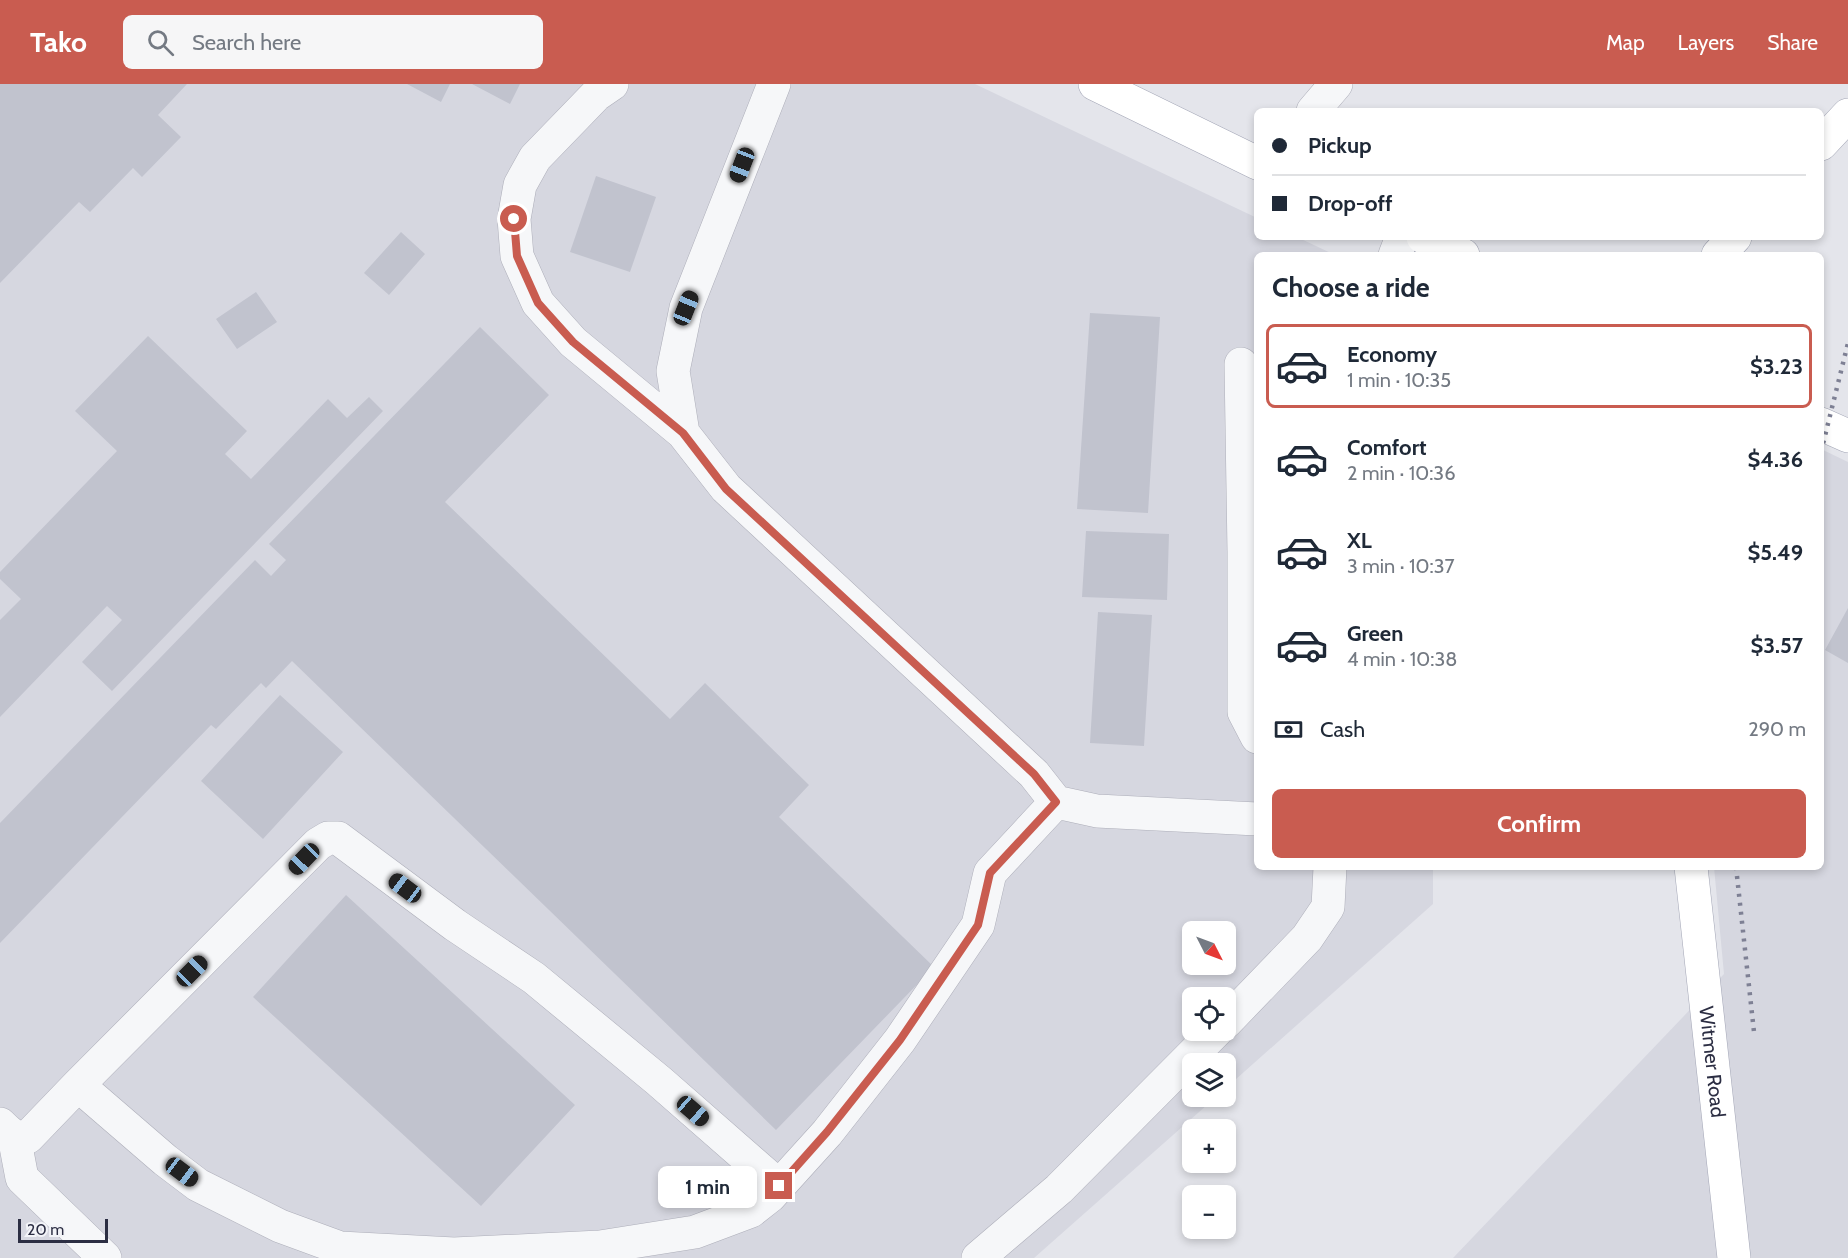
<!DOCTYPE html>
<meta charset="utf-8">
<style>
:root{--surface:#fff;--page:#f6f6f7;--text:#1f2937;--muted:#747a83;--line:#e0e1e3;--accent:#c95c50}
body{margin:0;font-family:Cabin,sans-serif;background:var(--page);color:var(--text);height:100vh;display:flex;flex-direction:column;font-size:22px;white-space:nowrap}
*{box-sizing:border-box;margin:0}
p{font-size:20px;color:var(--muted)}
.icon{flex:none;width:33px;height:33px;fill:none;stroke:currentColor;stroke-width:2;stroke-linecap:round;stroke-linejoin:round}
.map{position:relative;flex:1;overflow:hidden}
.drawer{position:absolute;left:1254px;top:168px;width:570px;height:618px;display:flex;flex-direction:column;background:var(--surface);border-radius:9px;box-shadow:0 3px 9px #0003}
.drawer>*{flex:none}
.hud{position:absolute;left:1254px;top:24px;width:570px;height:132px;border-radius:9px;box-shadow:0 3px 9px #0003;display:grid;align-content:center;height:132px;padding:0 18px;background:var(--surface)}
.needle{width:39px;rotate:132deg}
.controls{position:absolute;left:1182px;top:837px;display:grid;gap:12px}
.controls a{display:grid;place-items:center;width:54px;height:54px;border-radius:9px;background:var(--surface);box-shadow:0 3px 9px #0003;font-size:30px}
.scale{position:absolute;left:18px;bottom:15px;width:90px;box-sizing:border-box;padding-left:6px;border:3px solid #2c2e43;border-top:0;font-size:16px;line-height:21px;white-space:nowrap;color:#2c2e43;-webkit-text-stroke:4px #f3f4f8;paint-order:stroke}
.end{position:absolute;width:27px;height:27px;margin:-14px;border:8px solid #c95c50;background:#fff;box-shadow:0 0 0 3px #fff}
.from{border-radius:50%}
.bubble{position:absolute;height:42px;border-radius:9px;background:var(--surface);box-shadow:0 3px 9px #0003;font-size:20px;font-weight:800;line-height:42px;text-align:center}
.car{position:absolute;width:18px;height:36px;margin:-18px -9px;border-radius:8px;box-shadow:0 0 4px 2px #0007;background:linear-gradient(#222 24%,#8ab4d8 0 40%,#222 0 76%,#8ab4d8 0 86%,#222 0)}
.hud b{display:flex;align-items:center;gap:21px;height:57px;font-size:22px}
.hud b+b{border-top:2px solid var(--line)}
.hud i{width:15px;height:15px;background:var(--text)}
ul{padding:0;list-style:none}
li{display:flex;align-items:center;gap:18px;height:84px;margin:0 12px 9px;padding:0 6px;border:3px solid transparent;border-radius:9px}
li div{flex:1}
li b{display:block;font-size:22px}
li em{font-style:normal;font-weight:800}
li.selected{border-color:var(--accent)}
li>.icon{width:54px;height:54px;stroke-width:1.5}
h2{padding:0 18px;font-size:27px;line-height:72px}
.pay{display:flex;align-items:center;gap:15px;height:66px;padding:0 18px;font-size:22px}
.pay p{margin-inline-start:auto}
.button{display:flex;gap:12px;margin-top:auto;padding:12px 18px}
.button a{flex:1;height:69px;border-radius:9px;background:var(--accent);color:#fff;font-size:24px;font-weight:800;line-height:69px;text-align:center}
header{display:flex;align-items:center;gap:36px;box-sizing:border-box;height:84px;padding:0 30px;background:var(--accent);color:#fff}
header strong{font-size:28px}
nav{display:flex;gap:33px;margin-inline-start:auto;font-size:21px}
.search{width:420px;height:54px;background:var(--page);display:flex;align-items:center;gap:15px;box-sizing:border-box;padding:0 21px;border-radius:9px;color:var(--muted);font-size:22px}
.map>svg:first-child{display:block}
.built{fill:#d6d7e0;fill-rule:evenodd}
.building{fill:#c1c3ce}
.lines{fill:none;stroke-linecap:round;stroke-linejoin:round}
.minor-casing{stroke:#adaeb9;stroke-width:34}
.major-casing{stroke:#a3a6b6;stroke-width:34}
.minor{stroke:#f6f7f9;stroke-width:33}
.major{stroke:#fff;stroke-width:33}
.rail{stroke:#7e8094;stroke-width:4.5;stroke-dasharray:3 6;stroke-linecap:butt}
.route{stroke:#c95c50;stroke-width:8}
.labels{text-anchor:middle;dominant-baseline:central;stroke-width:4.5;stroke-linejoin:round;paint-order:stroke}
.street-label{font-size:20px;fill:#2c2e43;stroke:#f3f4f8}
</style>
<header>
<strong>Tako</strong>
<div class="search"><svg class="icon" aria-label="search" viewBox="0 0 24 24"><circle cx="10" cy="10" r="6"/><path d="M15 15l6 6"/></svg>Search here</div>
<nav><a>Map</a><a>Layers</a><a>Share</a></nav>
</header>
<div class="map">
<svg width="1848" height="1174" viewBox="0 0 1848 1174">
<rect width="100%" height="100%" fill="#e4e5eb"/>
<!-- built -->
<path class="built" d="M0 0H975L1257 134V153H1297L1335 171H1257V783H1433V820L1226 1004V980H1192V1012L1216 1013 1034 1174H0ZM1192 848H1226V880H1192ZM1192 914H1226V946H1192Z
M1821 365 1848 378V1174H1453L1724 890 1714 783H1821Z"/>
<!-- building -->
<path class="building" d="M0 0H187L158 31 181 53 142 93 133 84 90 128 79 118 0 199Z
M407 0H450L441 18Z
M472 0H520L510 20Z
M596 92 656 113 630 188 570 168Z
M401 148 425 170 389 211 364 189Z
M256 208 277 238 237 265 216 235Z
M1090 229 1160 233 1148 429 1077 425Z
M480 243 549 311 445 418 670 635 705 599 809 701 779 733 934 883 776 1046 292 577 266 604 261 599 216 645 211 641 0 859V739L255 476 271 492 286 476 269 460Z
M148 252 247 347 225 370 251 395 328 315 347 334 369 313 383 327 112 607 82 578 122 536 107 522 0 633V536L21 515 0 495V488L117 367 75 327Z
M1086 447 1169 450 1167 516 1082 513Z
M1848 524V579L1825 566Z
M1098 528 1152 531 1144 662 1090 659Z
M280 611 343 668 263 755 201 697Z
M346 811 575 1021 481 1122 253 913Z"/>
<g class="lines">
<defs>
<path id="minor" d="M612 0 596 11 535 74 520 101 514 135 517 172 538 219 573 258 683 349
M774 0 686 224 673 287 683 349 726 404 1034 690 1056 718 1097 727 1257 735
M1313 27 1336 0
M1395 171 1402 153
M1241 280 1244 468V628L1257 653
M1226 938 1307 854 1328 823 1330 783
M78 1001 165 1076 198 1101 280 1142 340 1164 454 1170 600 1163 695 1148 751 1127 770 1112 827 1049 900 956 978 841 990 789 1056 718
M0 1040C9 1049 15 1055 28 1053L78 1001 318 760 328 754H338L455 841 534 894 659 997 779 1102
M14 1052 22 1094 105 1174
M978 1174 1059 1105 1217 946"/>
<g id="major">
<path d="M1095 0 1257 79"/>
<path d="M1821 60 1848 31"/>
<path d="M1423 153 1463 171"/>
<path d="M1718 171 1735 153"/>
<path d="M1821 340 1848 352"/>
<path id="s1" d="M1691 783 1734 1174"/>
</g>
</defs>
<!-- minor casing -->
<use href="#minor" class="minor-casing"/>
<!-- major casing -->
<use href="#major" class="major-casing"/>
<!-- minor -->
<use href="#minor" class="minor"/>
<!-- major -->
<use href="#major" class="major"/>
<!-- rail -->
<path class="rail" d="M1821 368 1848 259
M1736 783 1754 948"/>
</g>
<g class="lines">
<!-- route -->
<path class="route" d="M514 135 517 172 538 219 573 258 683 349 726 405 1034 690 1056 718 990 789 978 841 900 956 827 1048 779 1102"/>
</g>
<g class="labels">
<!-- street labels -->
<g class="street-label">
<text stroke="none"><textPath href="#s1" startOffset="196">Witmer Road</textPath></text>
</g>
</g>
</svg>
<div class="controls">
<a><svg class="needle" viewBox="-14 -14 28 28"><path d="M0-13l5 13h-10z" fill="#e53935"/><path d="M0 13l5-13h-10z" fill="#747a83"/></svg></a>
<a><svg class="icon" aria-label="locate" viewBox="0 0 24 24"><circle cx="12" cy="12" r="6"/><path d="M12 2v4M12 18v4M2 12h4M18 12h4"/></svg></a>
<a><svg class="icon" aria-label="layers" viewBox="0 0 24 24"><path d="M12 4l9 5-9 5-9-5zM3 14l9 5 9-5"/></svg></a>
<a>+</a>
<a>−</a>
</div>
<div class="scale">20 m</div>
<i class="end from" style="left:514px;top:135px"></i>
<i class="end" style="left:779px;top:1102px"></i>
<div class="bubble" style="left:658px;top:1082px;width:99px">1 min</div>
<i class="car" style="left:742px;top:81px;rotate:201deg"></i>
<i class="car" style="left:686px;top:224px;rotate:22deg"></i>
<i class="car" style="left:304px;top:775px;rotate:224deg"></i>
<i class="car" style="left:405px;top:804px;rotate:307deg"></i>
<i class="car" style="left:192px;top:887px;rotate:45deg"></i>
<i class="car" style="left:693px;top:1027px;rotate:131deg"></i>
<i class="car" style="left:182px;top:1088px;rotate:127deg"></i>
<div class="hud">
<b><i class="from"></i>Pickup</b>
<b><i></i>Drop-off</b>
</div>
<section class="drawer">
<h2>Choose a ride</h2>
<ul>
<li class="selected"><svg class="icon" aria-label="car" viewBox="0 0 24 24"><path d="M5 17H2v-5l4-1 3-4h7l3 4 3 1v5h-3M9 17h6M6 11h13"/><circle cx="7" cy="17" r="2"/><circle cx="17" cy="17" r="2"/></svg><div><b>Economy</b><p>1 min · 10:35</p></div><em>$3.23</em></li>
<li><svg class="icon" aria-label="car" viewBox="0 0 24 24"><path d="M5 17H2v-5l4-1 3-4h7l3 4 3 1v5h-3M9 17h6M6 11h13"/><circle cx="7" cy="17" r="2"/><circle cx="17" cy="17" r="2"/></svg><div><b>Comfort</b><p>2 min · 10:36</p></div><em>$4.36</em></li>
<li><svg class="icon" aria-label="car" viewBox="0 0 24 24"><path d="M5 17H2v-5l4-1 3-4h7l3 4 3 1v5h-3M9 17h6M6 11h13"/><circle cx="7" cy="17" r="2"/><circle cx="17" cy="17" r="2"/></svg><div><b>XL</b><p>3 min · 10:37</p></div><em>$5.49</em></li>
<li><svg class="icon" aria-label="car" viewBox="0 0 24 24"><path d="M5 17H2v-5l4-1 3-4h7l3 4 3 1v5h-3M9 17h6M6 11h13"/><circle cx="7" cy="17" r="2"/><circle cx="17" cy="17" r="2"/></svg><div><b>Green</b><p>4 min · 10:38</p></div><em>$3.57</em></li>
</ul>
<div class="pay"><svg class="icon" aria-label="cash" viewBox="0 0 24 24"><path d="M3 7h18v10H3z"/><circle cx="12" cy="12" r="2"/></svg>Cash<p>290 m</p></div>
<div class="button"><a>Confirm</a></div>
</section>
</div>
